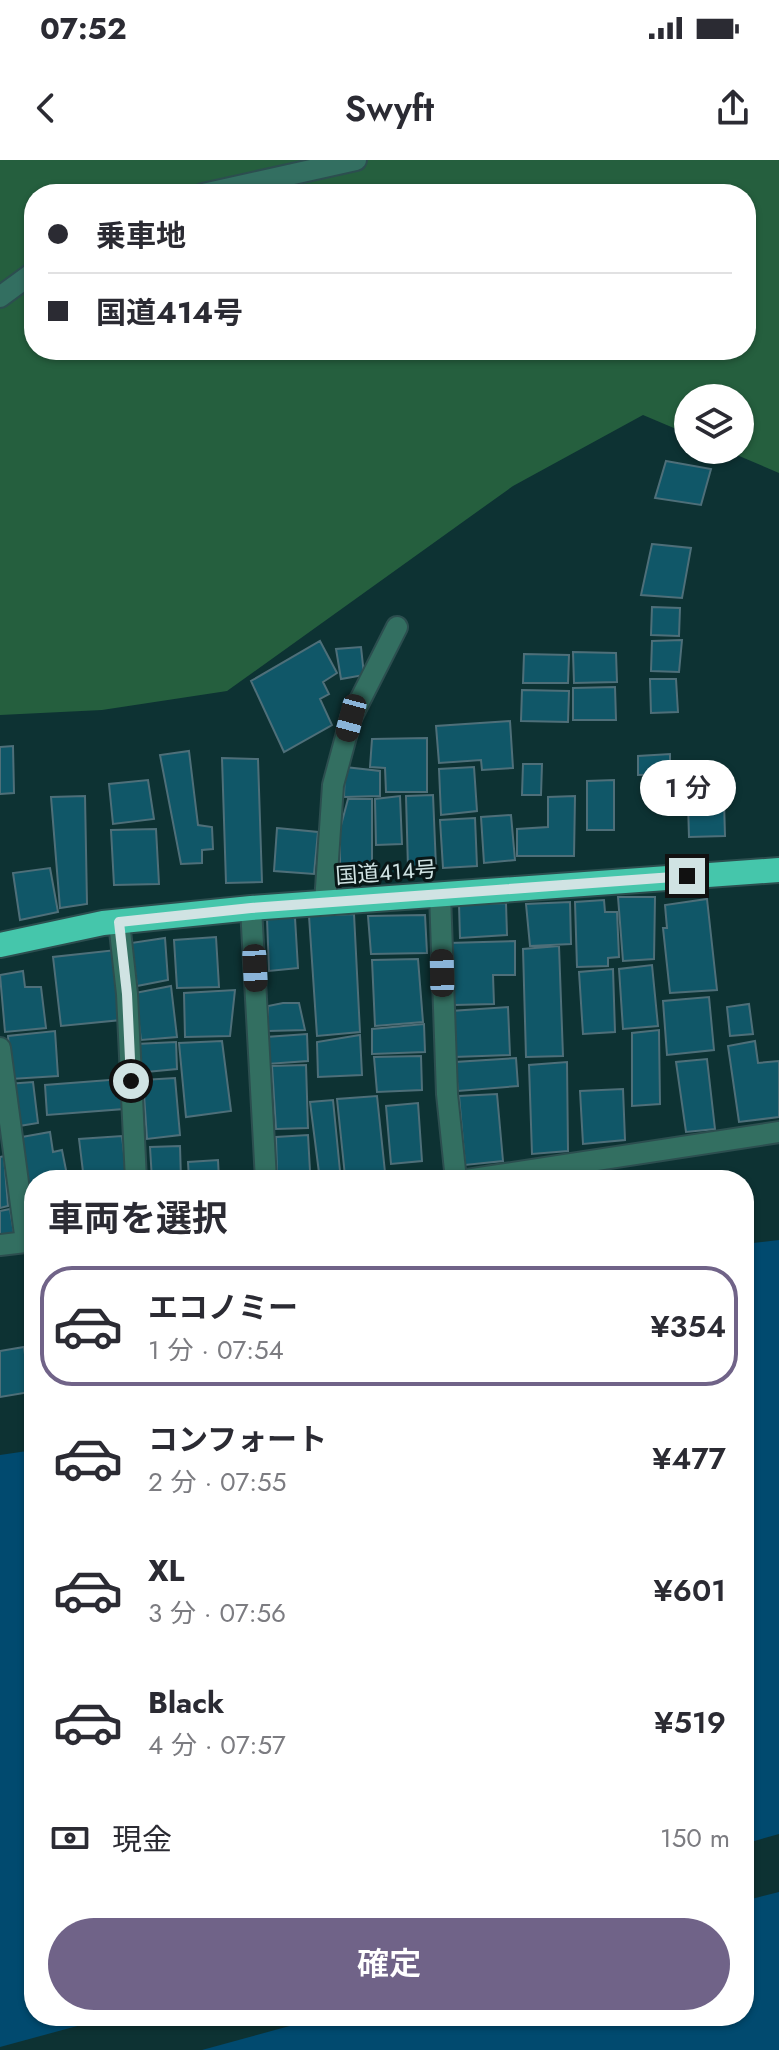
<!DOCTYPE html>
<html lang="ja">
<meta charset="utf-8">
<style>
:root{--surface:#fff;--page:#f7f7f7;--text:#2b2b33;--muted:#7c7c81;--line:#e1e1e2;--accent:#706388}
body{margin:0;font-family:Jost,"Noto Sans JP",sans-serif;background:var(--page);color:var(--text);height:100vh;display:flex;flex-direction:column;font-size:30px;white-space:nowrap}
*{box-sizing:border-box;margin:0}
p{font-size:26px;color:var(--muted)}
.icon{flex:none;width:44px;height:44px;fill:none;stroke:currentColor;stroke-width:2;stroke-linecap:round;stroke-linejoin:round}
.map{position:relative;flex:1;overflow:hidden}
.drawer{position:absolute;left:24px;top:1010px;width:730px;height:856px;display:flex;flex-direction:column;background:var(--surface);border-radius:32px;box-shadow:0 2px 6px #0004}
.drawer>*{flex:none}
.hud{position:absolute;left:24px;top:24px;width:732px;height:176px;border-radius:32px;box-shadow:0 2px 6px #0004;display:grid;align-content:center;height:176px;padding:0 24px;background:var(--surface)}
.fabs{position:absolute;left:674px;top:224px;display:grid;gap:16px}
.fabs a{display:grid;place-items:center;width:80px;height:80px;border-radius:50%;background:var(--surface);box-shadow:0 2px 6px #0004;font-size:40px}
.end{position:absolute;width:36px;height:36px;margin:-18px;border:10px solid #d0e3e3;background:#111;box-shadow:0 0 0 4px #111}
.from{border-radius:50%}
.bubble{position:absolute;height:56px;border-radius:28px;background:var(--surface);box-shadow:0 2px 6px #0004;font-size:26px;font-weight:600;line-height:56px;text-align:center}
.car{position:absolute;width:24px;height:48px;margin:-24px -12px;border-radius:10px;box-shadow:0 0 6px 2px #0007;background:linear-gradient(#222 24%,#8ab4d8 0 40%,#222 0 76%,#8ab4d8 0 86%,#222 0)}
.hud b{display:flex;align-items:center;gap:28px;height:76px;font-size:30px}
.hud b+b{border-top:2px solid var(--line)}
.hud i{width:20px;height:20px;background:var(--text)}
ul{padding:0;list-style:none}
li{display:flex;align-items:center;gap:24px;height:120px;margin:0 16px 12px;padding:0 8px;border:4px solid transparent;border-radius:32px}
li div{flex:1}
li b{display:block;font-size:30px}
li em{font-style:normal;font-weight:600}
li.current{border-color:var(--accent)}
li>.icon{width:72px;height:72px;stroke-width:1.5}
h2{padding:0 24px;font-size:36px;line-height:96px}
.pay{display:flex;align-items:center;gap:20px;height:88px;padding:0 24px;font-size:30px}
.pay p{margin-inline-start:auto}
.cta{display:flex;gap:16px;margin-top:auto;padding:16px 24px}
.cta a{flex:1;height:92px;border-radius:48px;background:var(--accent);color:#fff;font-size:32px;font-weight:600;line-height:92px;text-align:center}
.status{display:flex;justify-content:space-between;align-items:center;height:56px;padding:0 40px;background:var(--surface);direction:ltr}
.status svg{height:22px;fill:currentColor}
header{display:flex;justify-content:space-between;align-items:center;height:104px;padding:0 24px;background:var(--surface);font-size:36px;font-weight:600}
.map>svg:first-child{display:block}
.green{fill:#255f3e;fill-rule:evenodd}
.water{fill:#014a6f}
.building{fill:#105768;stroke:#4e6f79;stroke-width:2}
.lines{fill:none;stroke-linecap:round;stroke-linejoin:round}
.street-casing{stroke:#2c4e4f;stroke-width:24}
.highway-casing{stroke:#2c4e4f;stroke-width:28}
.street{stroke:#336f61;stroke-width:20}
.highway{stroke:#45c6ab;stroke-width:24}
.route{stroke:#d0e3e3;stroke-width:10}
.labels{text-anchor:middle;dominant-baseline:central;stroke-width:6;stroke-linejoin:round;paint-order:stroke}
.street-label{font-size:22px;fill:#d0e3e3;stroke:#081717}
</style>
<div class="status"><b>07:52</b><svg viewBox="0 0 49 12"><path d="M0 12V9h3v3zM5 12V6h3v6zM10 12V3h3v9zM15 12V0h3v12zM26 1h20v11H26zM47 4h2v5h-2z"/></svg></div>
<header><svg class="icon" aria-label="back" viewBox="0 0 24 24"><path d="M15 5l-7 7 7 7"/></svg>Swyft<svg class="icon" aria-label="share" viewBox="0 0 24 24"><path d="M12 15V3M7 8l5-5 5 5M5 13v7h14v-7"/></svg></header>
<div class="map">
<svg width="779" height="1890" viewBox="0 0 779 1890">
<rect width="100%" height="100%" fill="#0d3233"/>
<!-- green -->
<path class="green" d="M0 0H779V313L725 290H740V238H688V274L643 255 513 326 227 531 102 550 0 555ZM34 34H746V190H34Z"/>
<!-- water -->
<path class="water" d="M779 1080V1674L744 1684V1084Z
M34 1290V1856H114L0 1887V1295Z
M779 1732V1890H202L326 1856H744V1741Z"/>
<!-- building -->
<path class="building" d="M666 301 711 309 701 345 655 338Z
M652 384 691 388 682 438 641 435Z
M652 447 680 448 679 476 651 475Z
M682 480 679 512 651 511 652 481Z
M320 481 337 513 323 522 329 534 320 539 332 565 284 592 251 521Z
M361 487 364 515 341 519 336 489Z
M573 492 616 493 617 522 574 523Z
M524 494 569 495 568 523H523Z
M650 519H676L678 552 651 553Z
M615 527 616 560H573V528Z
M522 530 569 531 568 562 521 561Z
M510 561 513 608 482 610 481 600 439 603 436 566Z
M427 578V632H386L385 608 370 607 372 579Z
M13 586 14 633 0 634V587Z
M189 591 198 665 212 667 213 689 202 690V703L181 704 160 595Z
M670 594V614L638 615V596Z
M222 598 258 599 262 722 226 723Z
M523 604H542L541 635H522Z
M345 607 380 611V636L344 637Z
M474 607 477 651 441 655 439 609Z
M148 620 154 659 113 664 109 624Z
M614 620V670H587V621Z
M433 635 436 707 408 708 406 636Z
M85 636 87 744 60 748 51 637Z
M400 636 402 684 376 685 375 639Z
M575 636 574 696H517V669L548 667V637Z
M348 639H372V707L340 708V669Z
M724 641 725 676 689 677 688 643Z
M511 655 515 700 484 703 481 657Z
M475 658 477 706 443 708 440 660Z
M277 668 318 672 314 714 274 711Z
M156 669 159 724 114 725 111 670Z
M50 708 58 752 20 760 13 713Z
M618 737H655L654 799 623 801Z
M707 739 717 830 670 833 663 768H667L665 745Z
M604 740 605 752H617L619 797 608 798V806L577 807 575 742Z
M570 742 571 784 530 786 526 744Z
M506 743 507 775 460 778 459 744Z
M354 754 360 872 317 876 309 756Z
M425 755 427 793 371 794 368 756Z
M267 758H295L298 808 269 811Z
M216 777 219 827 177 828 174 780Z
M165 778 168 820 137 826 131 783Z
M515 781V815H493L494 844 454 845 448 783Z
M559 786 563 896 526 897 523 789Z
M116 790 121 860 61 866 53 797Z
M418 799 423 862 375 866 372 800Z
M652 805 658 866 623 869 619 809Z
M613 809 615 872 583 874 579 812Z
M23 811 25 827H41L46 868 5 872 0 815Z
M171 826 177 877 141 880 135 833Z
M235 830 230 876 185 877 184 833Z
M709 837 714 890 667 895 663 841Z
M283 843H299L305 870 268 871V846Z
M749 844 753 874 730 876 727 847Z
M508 847 510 895 454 897 451 851Z
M424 864 425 892 372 894V869Z
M659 870 660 944 632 946V873Z
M55 871 58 916 11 919 8 876Z
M307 874 308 901 267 904 266 877Z
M360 875 362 915 318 917 317 882Z
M222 881 231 951 186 957 179 883Z
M755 881 758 903 779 901V957L739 962 728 886Z
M176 882 177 909 136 913V884Z
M421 896 422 930 377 932 374 897Z
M516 898 518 926 458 931 455 902Z
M707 899 715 969 686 972 676 902Z
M567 902 568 991 532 994 529 905Z
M306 905 308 968 276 969 272 906Z
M175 918 180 975 147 979 143 920Z
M122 919 124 949 47 955 45 925Z
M33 922 38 963 13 967 7 924Z
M623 929 625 980 583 984 580 931Z
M497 934 503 1001 465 1005 459 936Z
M377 936 385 1012 345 1016 337 939Z
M333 940 340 1011 319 1013 310 942Z
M418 943 422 1001 391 1004 386 946Z
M50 972 53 992 62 990 68 1020H34V1070L16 978Z
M308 975 310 1011 277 1013 276 977Z
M122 976 127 1020H84L79 979Z
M180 986 181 1020H152L150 987Z
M4 996 8 1046 0 1048V997Z
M218 1000 219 1020H189L188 1002Z
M10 1049 14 1073 0 1075V1051Z
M24 1187 30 1232 0 1237V1191Z"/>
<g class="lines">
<defs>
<path id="street" d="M203 34 356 0
M0 137 34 112
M440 734 447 934 456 1020
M325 743 333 625 351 558 397 467
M251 748 266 1020
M119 762 127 834 136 1020
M0 888 26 1082
M466 1020 779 972
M0 1085 34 1081"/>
<path id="highway" d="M0 785 103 763 251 748 779 710"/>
</defs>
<!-- street casing -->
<use href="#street" class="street-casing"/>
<!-- highway casing -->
<use href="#highway" class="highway-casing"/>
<!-- street -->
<use href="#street" class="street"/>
<!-- highway -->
<use href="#highway" class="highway"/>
</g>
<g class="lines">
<!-- route -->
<path class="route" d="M131 921 127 834 119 762 251 748 687 716"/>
</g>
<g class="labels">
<!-- street labels -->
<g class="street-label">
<text transform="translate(386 712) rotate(-4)">国道414号</text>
</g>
</g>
</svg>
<div class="fabs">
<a><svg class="icon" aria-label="layers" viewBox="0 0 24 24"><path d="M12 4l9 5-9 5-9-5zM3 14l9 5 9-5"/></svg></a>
</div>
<i class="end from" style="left:131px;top:921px"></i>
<i class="end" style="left:687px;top:716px"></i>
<div class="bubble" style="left:640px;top:600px;width:96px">1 分</div>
<i class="car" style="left:351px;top:558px;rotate:195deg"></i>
<i class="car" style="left:255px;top:808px;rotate:177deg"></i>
<i class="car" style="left:442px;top:813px;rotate:359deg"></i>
<div class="hud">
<b><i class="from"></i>乗車地</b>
<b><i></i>国道414号</b>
</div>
<section class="drawer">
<h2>車両を選択</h2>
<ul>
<li class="current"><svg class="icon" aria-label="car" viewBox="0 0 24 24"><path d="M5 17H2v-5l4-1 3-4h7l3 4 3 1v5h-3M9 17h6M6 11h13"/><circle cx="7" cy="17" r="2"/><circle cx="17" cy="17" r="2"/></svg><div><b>エコノミー</b><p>1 分 · 07:54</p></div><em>¥354</em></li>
<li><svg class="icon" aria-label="car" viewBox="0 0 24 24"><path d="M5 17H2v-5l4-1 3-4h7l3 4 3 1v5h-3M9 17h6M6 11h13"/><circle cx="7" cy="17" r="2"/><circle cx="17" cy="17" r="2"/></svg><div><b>コンフォート</b><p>2 分 · 07:55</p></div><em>¥477</em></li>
<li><svg class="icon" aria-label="car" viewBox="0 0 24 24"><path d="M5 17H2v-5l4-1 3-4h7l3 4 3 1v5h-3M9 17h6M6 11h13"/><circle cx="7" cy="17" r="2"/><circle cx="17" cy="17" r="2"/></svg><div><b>XL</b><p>3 分 · 07:56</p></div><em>¥601</em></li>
<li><svg class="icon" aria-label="car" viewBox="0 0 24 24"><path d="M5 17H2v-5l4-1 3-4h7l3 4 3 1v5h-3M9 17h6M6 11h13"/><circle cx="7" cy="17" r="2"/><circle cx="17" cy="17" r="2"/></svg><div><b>Black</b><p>4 分 · 07:57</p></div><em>¥519</em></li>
</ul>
<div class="pay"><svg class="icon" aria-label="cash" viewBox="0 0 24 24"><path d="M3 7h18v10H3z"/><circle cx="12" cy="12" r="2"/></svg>現金<p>150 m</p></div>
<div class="cta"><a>確定</a></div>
</section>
</div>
